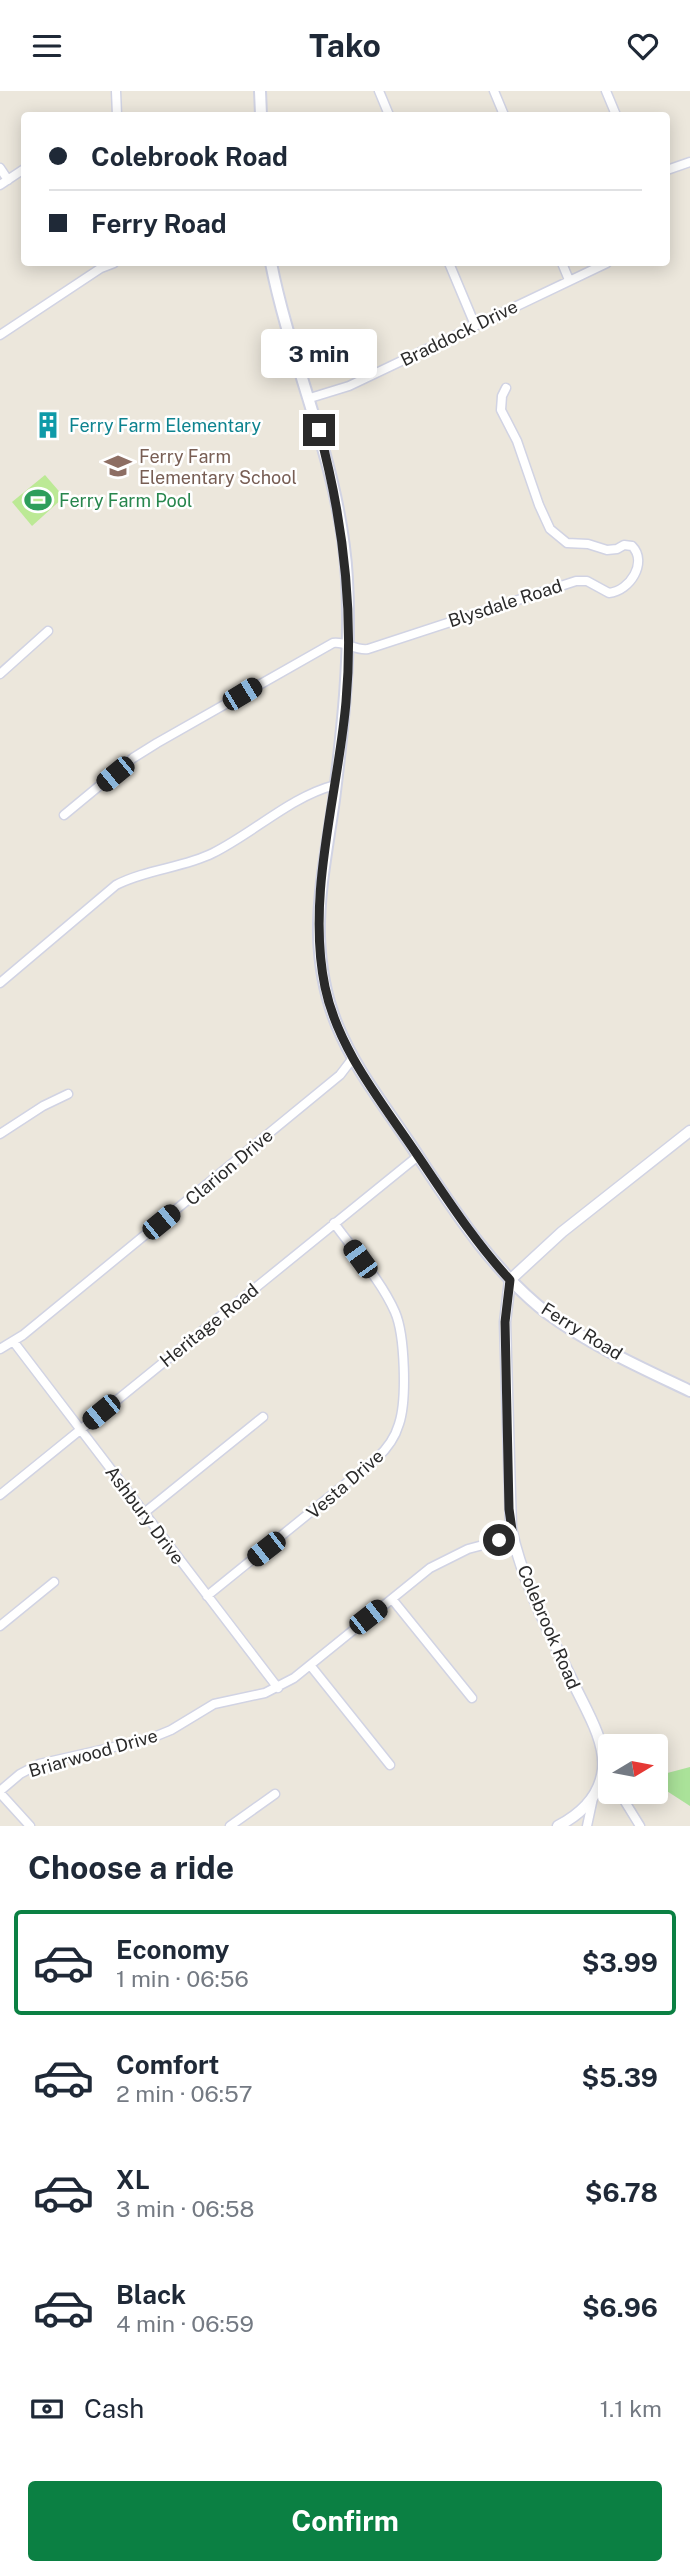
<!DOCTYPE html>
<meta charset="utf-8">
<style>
:root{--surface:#fff;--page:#f6f6f7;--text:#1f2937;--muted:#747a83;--line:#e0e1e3;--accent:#0b8043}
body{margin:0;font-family:"Public Sans",sans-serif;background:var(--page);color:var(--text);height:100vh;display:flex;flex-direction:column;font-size:26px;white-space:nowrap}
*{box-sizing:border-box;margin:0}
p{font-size:23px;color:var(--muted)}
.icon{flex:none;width:38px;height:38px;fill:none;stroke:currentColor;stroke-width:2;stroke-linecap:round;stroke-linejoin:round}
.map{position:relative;height:1735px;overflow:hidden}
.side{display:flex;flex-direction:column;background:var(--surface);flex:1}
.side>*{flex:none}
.guide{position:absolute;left:21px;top:21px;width:649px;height:154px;border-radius:7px;box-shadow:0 4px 18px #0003;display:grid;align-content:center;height:154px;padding:0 28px;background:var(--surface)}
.needle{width:46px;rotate:80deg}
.tools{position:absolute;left:598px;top:1643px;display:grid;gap:14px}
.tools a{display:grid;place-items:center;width:70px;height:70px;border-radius:7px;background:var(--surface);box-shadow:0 4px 18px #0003;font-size:35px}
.end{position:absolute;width:32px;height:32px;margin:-16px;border:9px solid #2a2a2a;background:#fff;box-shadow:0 0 0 4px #fff}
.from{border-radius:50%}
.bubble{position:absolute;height:49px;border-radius:7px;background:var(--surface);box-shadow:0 4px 18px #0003;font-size:23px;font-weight:700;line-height:49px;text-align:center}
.car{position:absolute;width:21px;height:42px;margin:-21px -10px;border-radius:9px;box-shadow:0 0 5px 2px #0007;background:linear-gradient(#222 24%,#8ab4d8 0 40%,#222 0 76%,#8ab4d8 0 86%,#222 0)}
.guide b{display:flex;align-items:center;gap:24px;height:66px;font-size:26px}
.guide b+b{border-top:2px solid var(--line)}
.guide i{width:18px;height:18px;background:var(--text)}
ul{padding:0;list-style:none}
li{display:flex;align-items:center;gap:21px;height:105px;margin:0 14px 10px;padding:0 14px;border:4px solid transparent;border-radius:7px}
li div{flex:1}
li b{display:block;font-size:26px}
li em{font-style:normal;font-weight:700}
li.active{border-color:var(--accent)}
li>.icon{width:63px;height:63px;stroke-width:1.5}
h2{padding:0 28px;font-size:32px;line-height:84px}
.pay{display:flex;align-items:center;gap:18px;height:77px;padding:0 28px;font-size:26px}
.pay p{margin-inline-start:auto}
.action{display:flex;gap:14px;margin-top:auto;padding:14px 28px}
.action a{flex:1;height:80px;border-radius:7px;background:var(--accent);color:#fff;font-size:28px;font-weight:700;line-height:80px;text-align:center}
header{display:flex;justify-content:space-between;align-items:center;height:91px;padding:0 28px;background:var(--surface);font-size:32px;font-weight:700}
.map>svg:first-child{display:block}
.green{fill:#aae299}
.pitch{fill:#bce995}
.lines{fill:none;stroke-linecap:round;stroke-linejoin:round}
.minor-casing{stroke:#d1d3e3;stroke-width:11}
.tertiary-casing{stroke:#d1d3e3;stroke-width:13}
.secondary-casing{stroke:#d1d3e3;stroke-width:14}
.minor{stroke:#fff;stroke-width:8}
.tertiary{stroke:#fff;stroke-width:10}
.secondary{stroke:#fff;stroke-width:10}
.route{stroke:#2a2a2a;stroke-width:9}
.labels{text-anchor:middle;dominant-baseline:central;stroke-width:5;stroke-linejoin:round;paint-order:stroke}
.street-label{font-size:18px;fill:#2a2a2a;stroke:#fff}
.culture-label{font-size:18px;fill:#0d838f;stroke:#fff;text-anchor:start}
.education-label{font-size:18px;fill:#785e54;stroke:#fff;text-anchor:start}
.leisure-label{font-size:18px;fill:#27864d;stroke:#fff;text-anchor:start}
</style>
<header><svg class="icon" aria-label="menu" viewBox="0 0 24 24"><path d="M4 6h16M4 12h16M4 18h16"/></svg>Tako<svg class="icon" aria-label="heart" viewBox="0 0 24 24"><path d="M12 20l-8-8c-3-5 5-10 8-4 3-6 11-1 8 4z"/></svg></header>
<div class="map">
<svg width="690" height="1735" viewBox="0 0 690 1735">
<rect width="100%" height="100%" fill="#ece7dc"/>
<!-- green -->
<path class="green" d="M690 1676V1715L656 1693V1685Z"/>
<!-- pitch -->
<path class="pitch" d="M45 384 64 406 32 435 12 411Z"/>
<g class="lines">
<defs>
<path id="minor" d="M116 0 117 24
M379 0 389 24
M494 0 504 24
M606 0 616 24
M0 77 8 89
M667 79 690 71
M0 94 24 78
M449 172 475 234
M562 172 569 189
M0 244 101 177 114 172
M310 307 349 295 607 172
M0 583 48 540
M64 724 133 667 157 652 333 552C346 550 355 560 368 558L576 490H587L609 502C630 500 648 471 632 455L624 454 617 458 607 459 588 453 567 452 550 438 539 414 517 350 501 319 502 305 506 297
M0 892 116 794C147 778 183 777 213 762 255 741 290 706 335 694
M0 1043 43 1015 68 1003
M13 1250 278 1597
M0 1258 23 1244 340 984 353 967
M0 1404 418 1065
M144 1422 263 1326
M207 1505 376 1368C387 1358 395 1347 399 1333 407 1309 405 1244 395 1221 381 1189 354 1160 334 1132
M392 1508 472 1607
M0 1535 54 1491
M310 1574 390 1674
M0 1700 20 1683 39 1673 149 1648 171 1639 214 1613 265 1602 294 1587 430 1477 468 1458 513 1446
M619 1701 640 1735
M0 1702 30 1735
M230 1735 275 1703
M587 1735 593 1707"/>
<path id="tertiary" d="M558 1735C581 1723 600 1705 603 1678 606 1648 583 1614 571 1587 549 1541 521 1487 511 1437L505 1231 510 1189 562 1141 690 1040"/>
<path id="secondary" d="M260 0 261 24
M271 172C292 278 341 377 347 488 351 563 343 635 334 709 328 753 318 800 319 845 320 875 325 905 337 934 354 976 383 1013 408 1050 449 1111 488 1176 547 1222 590 1254 642 1277 690 1300"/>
</defs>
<!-- minor casing -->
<use href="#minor" class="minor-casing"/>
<!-- tertiary casing -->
<use href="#tertiary" class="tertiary-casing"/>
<!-- secondary casing -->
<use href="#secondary" class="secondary-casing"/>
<!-- minor -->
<use href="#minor" class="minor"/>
<!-- tertiary -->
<use href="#tertiary" class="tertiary"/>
<!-- secondary -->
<use href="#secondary" class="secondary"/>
</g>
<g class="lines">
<!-- route -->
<path class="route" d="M319 339C343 428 354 519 346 611 338 703 306 804 325 896 338 958 381 1010 416 1062 446 1106 474 1150 510 1189L505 1231 509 1418 513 1446 499 1449"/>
</g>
<!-- icons -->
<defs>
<symbol id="building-bare" viewBox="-9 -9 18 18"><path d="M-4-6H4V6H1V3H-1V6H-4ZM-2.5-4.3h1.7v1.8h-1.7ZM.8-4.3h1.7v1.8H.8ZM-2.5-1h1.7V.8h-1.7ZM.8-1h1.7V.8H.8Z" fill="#0f9aa8" stroke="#fff" stroke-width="2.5" paint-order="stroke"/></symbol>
<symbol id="school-bare" viewBox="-9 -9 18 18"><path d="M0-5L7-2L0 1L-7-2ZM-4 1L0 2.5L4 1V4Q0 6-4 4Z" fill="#8d6e63" stroke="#fff" stroke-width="2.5" paint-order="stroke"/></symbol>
<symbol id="stadium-bare" viewBox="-9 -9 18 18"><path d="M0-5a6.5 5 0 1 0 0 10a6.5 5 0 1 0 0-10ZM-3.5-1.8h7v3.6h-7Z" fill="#2e9e5b" stroke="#fff" stroke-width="2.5" paint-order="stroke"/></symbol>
</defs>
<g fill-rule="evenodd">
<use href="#building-bare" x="29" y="315" width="38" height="38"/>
<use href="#school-bare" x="99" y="356" width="38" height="38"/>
<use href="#stadium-bare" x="19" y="390" width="38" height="38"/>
</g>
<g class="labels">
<!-- street labels -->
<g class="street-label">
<text transform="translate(459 242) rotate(-26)">Braddock Drive</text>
<text transform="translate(505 512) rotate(-18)">Blysdale Road</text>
<text transform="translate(229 1076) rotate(-40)">Clarion Drive</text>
<text transform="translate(209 1234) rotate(-39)">Heritage Road</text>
<text transform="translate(582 1240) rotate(32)">Ferry Road</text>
<text transform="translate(345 1393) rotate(-41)">Vesta Drive</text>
<text transform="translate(145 1424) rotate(53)">Ashbury Drive</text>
<text transform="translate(549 1536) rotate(67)">Colebrook Road</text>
<text transform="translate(93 1662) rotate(-16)">Briarwood Drive</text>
</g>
<!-- culture labels -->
<g class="culture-label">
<text x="69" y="334">Ferry Farm Elementary</text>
</g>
<!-- education labels -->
<g class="education-label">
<text x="139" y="365">Ferry Farm<tspan x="139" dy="21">Elementary School</tspan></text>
</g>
<!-- leisure labels -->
<g class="leisure-label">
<text x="59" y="409">Ferry Farm Pool</text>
</g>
</g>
</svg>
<div class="tools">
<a><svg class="needle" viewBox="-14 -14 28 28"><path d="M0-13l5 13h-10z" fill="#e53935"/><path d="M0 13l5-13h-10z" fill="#747a83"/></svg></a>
</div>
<i class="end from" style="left:499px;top:1449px"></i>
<i class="end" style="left:319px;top:339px"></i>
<div class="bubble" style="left:261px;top:238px;width:116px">3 min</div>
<i class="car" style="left:242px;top:603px;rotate:59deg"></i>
<i class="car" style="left:115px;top:683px;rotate:231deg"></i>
<i class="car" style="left:161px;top:1131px;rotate:51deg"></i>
<i class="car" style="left:360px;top:1168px;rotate:324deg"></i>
<i class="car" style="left:101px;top:1321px;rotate:231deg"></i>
<i class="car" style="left:266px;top:1458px;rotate:232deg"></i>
<i class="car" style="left:368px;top:1526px;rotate:52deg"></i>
<div class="guide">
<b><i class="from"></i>Colebrook Road</b>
<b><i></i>Ferry Road</b>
</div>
</div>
<section class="side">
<h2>Choose a ride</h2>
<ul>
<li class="active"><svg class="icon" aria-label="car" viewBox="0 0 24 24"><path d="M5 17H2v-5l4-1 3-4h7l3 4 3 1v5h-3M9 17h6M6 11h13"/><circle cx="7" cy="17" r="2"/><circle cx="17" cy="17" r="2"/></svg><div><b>Economy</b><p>1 min · 06:56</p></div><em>$3.99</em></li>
<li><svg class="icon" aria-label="car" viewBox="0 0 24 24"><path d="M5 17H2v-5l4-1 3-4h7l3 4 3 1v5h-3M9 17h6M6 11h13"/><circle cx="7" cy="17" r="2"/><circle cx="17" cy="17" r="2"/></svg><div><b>Comfort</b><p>2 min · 06:57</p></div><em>$5.39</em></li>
<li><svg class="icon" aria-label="car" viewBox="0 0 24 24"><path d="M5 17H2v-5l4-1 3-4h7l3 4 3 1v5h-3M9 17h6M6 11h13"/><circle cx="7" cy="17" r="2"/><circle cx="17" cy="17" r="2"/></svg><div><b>XL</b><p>3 min · 06:58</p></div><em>$6.78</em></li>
<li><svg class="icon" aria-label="car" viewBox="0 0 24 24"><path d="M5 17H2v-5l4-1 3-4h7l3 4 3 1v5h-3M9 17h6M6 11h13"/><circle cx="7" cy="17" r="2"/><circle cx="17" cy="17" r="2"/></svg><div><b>Black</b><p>4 min · 06:59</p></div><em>$6.96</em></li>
</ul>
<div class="pay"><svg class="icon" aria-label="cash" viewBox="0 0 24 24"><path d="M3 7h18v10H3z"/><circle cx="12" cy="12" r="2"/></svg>Cash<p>1.1 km</p></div>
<div class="action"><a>Confirm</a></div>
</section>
